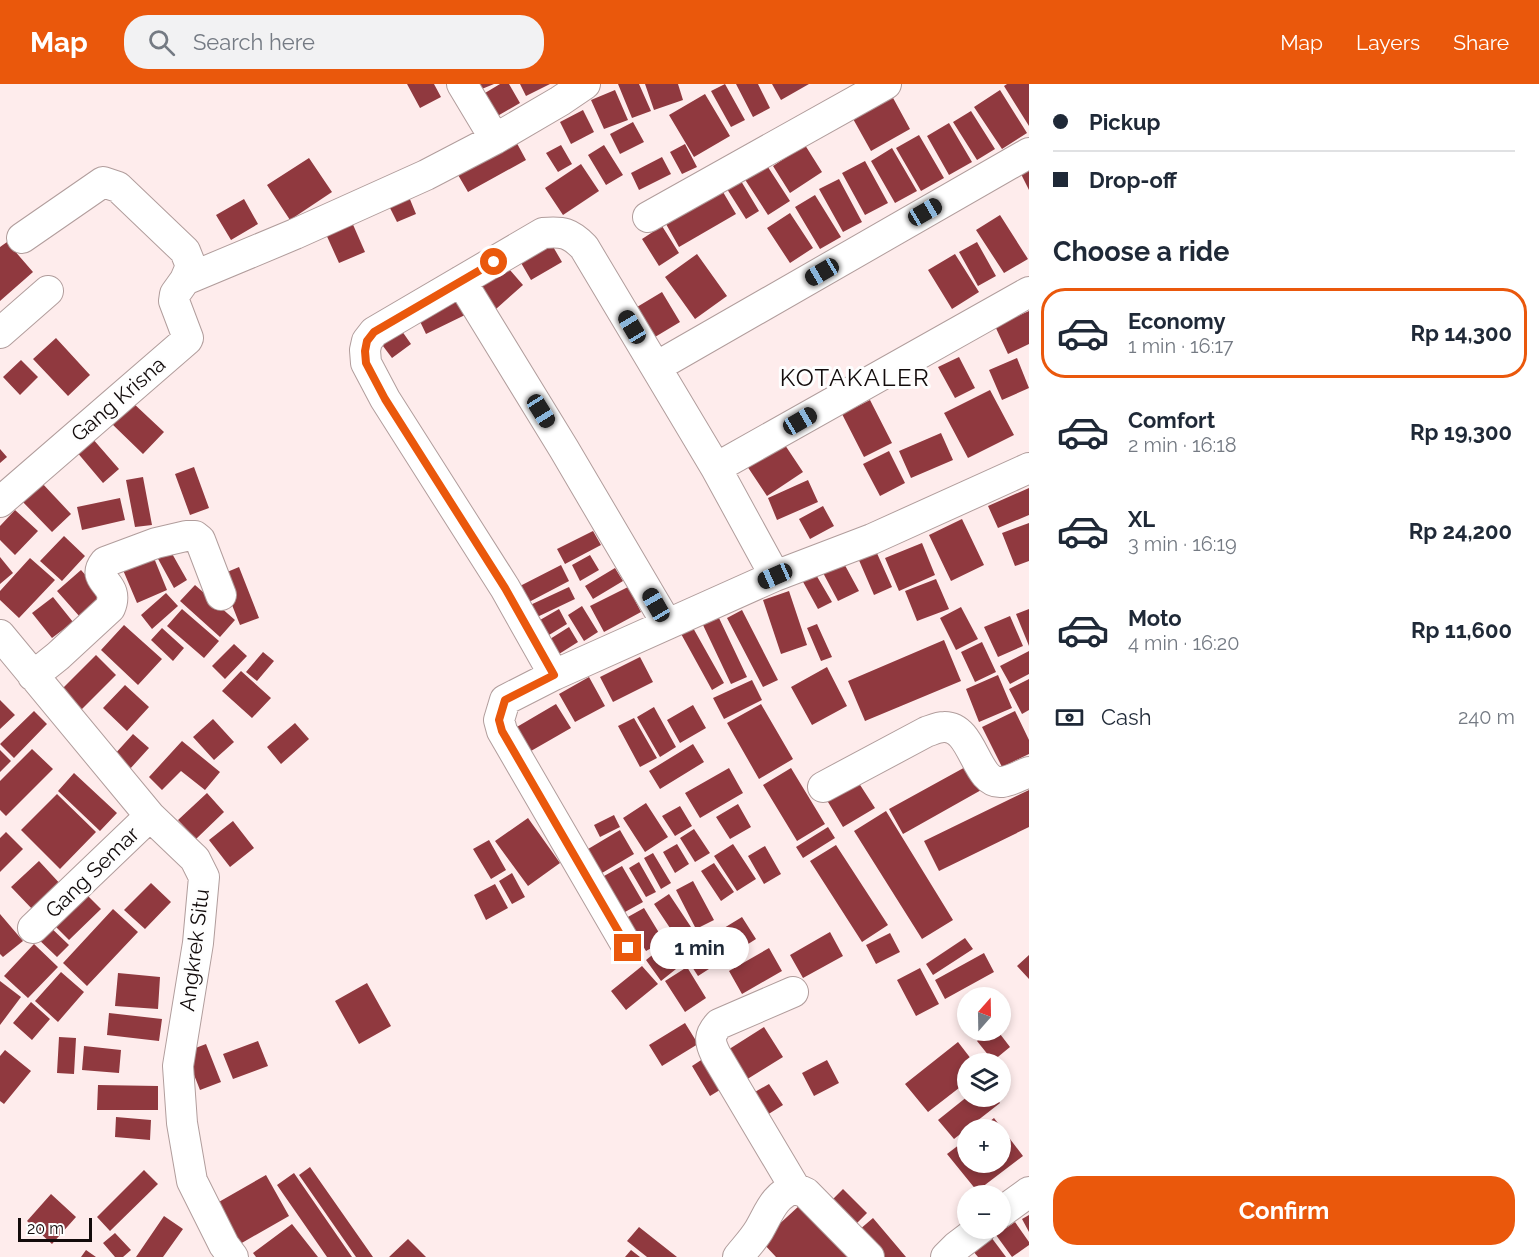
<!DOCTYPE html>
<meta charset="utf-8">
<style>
:root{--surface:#fff;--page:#f2f2f3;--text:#1f2937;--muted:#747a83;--line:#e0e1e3;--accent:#ea580c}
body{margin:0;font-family:Raleway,sans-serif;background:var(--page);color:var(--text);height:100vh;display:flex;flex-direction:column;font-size:22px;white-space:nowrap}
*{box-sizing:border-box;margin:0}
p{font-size:20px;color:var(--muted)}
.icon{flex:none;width:33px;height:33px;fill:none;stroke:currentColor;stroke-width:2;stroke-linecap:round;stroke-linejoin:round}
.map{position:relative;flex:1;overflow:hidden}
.details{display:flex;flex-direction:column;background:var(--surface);width:510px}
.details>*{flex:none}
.guide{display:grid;align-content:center;height:132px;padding:0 24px;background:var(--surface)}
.needle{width:39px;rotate:20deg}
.fabs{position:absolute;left:957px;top:903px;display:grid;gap:12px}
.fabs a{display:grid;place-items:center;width:54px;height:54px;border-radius:50%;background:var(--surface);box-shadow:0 3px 9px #0003;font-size:30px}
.scale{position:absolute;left:18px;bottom:15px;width:74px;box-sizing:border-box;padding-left:6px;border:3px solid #120b0b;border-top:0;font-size:16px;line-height:21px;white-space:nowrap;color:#120b0b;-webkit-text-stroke:4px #fefefe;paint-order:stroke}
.end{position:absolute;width:27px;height:27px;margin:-14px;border:8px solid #ea580c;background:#fff;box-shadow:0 0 0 3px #fff}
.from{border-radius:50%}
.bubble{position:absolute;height:42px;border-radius:21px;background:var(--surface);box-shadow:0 3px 9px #0003;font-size:20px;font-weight:700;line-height:42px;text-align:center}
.car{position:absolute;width:18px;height:36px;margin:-18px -9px;border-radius:8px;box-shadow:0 0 4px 2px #0007;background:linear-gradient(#222 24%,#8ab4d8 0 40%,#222 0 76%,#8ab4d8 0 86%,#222 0)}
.guide b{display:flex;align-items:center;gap:21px;height:57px;font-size:22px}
.guide b+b{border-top:2px solid var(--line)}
.guide i{width:15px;height:15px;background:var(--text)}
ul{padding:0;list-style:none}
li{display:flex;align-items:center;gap:18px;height:90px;margin:0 12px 9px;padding:0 12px;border:3px solid transparent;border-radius:24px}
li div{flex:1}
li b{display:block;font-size:22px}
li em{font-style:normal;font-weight:700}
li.active{border-color:var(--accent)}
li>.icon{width:54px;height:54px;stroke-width:1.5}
h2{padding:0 24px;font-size:27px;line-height:72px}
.pay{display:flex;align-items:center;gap:15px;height:66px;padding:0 24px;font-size:22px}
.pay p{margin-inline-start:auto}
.cta{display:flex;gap:12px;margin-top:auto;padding:12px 24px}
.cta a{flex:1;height:69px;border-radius:24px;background:var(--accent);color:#fff;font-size:24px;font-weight:700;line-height:69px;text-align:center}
header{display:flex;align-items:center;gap:36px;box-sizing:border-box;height:84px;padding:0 30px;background:var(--accent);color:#fff}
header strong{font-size:28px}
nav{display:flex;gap:33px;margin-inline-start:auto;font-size:21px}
.search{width:420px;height:54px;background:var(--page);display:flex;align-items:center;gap:15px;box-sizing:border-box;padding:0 21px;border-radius:24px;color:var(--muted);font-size:22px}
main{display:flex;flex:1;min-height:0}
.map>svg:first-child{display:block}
.building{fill:#90393f}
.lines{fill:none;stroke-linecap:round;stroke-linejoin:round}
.minor-casing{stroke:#b19d9c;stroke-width:32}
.minor{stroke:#fff;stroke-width:30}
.route{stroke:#ea580c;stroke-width:8}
.labels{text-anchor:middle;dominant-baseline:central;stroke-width:6;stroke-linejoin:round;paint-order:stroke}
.street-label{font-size:21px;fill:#120b0b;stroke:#fefefe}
.quarter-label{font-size:24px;letter-spacing:1.5px;fill:#120b0b;stroke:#fefefe}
</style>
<header>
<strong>Map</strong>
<div class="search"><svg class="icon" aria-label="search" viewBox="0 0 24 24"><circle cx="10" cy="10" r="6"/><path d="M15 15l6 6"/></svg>Search here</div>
<nav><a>Map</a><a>Layers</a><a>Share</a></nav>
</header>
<main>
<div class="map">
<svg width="1029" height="1173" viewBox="0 0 1029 1173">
<rect width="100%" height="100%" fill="#feecec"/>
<!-- building -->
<path class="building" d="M407 0H434L441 13 420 24Z
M468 0H494L472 9Z
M500 0H509L520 19 494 34 480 12Z
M520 0H550L526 12Z
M618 0H639L651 27 632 34Z
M645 0H678L683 16 654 26Z
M725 0 745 36 731 43 711 7Z
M736 0H758L770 24 753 33Z
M772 0H809L781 16Z
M1007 0H1029V42L1004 2Z
M615 6 628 36 604 45 591 16Z
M1000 6 1027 49 1002 65 974 23Z
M705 10 730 52 694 73 669 31Z
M892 12 910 45 871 67 852 33Z
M583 26 594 48 571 60 560 38Z
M971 27 995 65 977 76 953 38Z
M633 38 644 58 620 70 610 50Z
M949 39 972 78 949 91 927 52Z
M919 51 944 94 921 107 896 64Z
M513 52 526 76 468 108 454 84Z
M685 60 697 83 682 90 670 68Z
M561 61 572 80 558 88 546 69Z
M604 61 623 91 606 101 588 71Z
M805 61 822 88 790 109 773 82Z
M892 64 917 107 895 119 871 77Z
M662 73 671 90 639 106 631 89Z
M309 74 332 108 290 136 267 101Z
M865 77 888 119 865 131 842 89Z
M581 80 599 107 563 131 545 104Z
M766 80 790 117 768 131 744 94Z
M1029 86V106L1021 90Z
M839 95 862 138 843 148 819 105Z
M741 97 759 127 746 135 727 105Z
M723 108 736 130 679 163 666 140Z
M815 111 841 153 820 165 795 123Z
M409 113 416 130 397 138 389 122Z
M244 115 258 140 231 156 216 131Z
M790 129 813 164 790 179 767 144Z
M1000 131 1028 175 1004 189 976 146Z
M351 136 365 168 339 179 325 148Z
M662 142 679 169 659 182 642 155Z
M548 154 562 178 531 196 517 172Z
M7 158 33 188 0 217V163Z
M977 158 996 192 978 202 959 168Z
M697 170 727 212 695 235 665 193Z
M955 170 979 208 952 225 928 186Z
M503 178 523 201 496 225 475 201Z
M662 208 680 238 655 253 637 223Z
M456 211 465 231 426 250 416 229Z
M1029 227V260L1008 270 995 242Z
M397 240 411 260 392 274 377 254Z
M56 254 90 291 68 312 33 275Z
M959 273 975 304 955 314 938 283Z
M1017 274 1029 304 1002 316 989 286Z
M21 276 38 293 20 311 3 293Z
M990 306 1014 351 968 374 944 329Z
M870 316 892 359 864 373 842 330Z
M132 318 164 348 143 370 111 339Z
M941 349 953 376 911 394 899 367Z
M92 354 119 385 103 399 76 367Z
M783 358 803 388 767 412 747 382Z
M0 365 7 373 0 379Z
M889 367 905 399 880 412 863 380Z
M194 383 209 424 190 431 175 390Z
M143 393 152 441 135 443 126 396Z
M808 396 818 418 777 436 768 414Z
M41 398 71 430 52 448 21 416Z
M1029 404V431L998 444 988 422Z
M120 414 125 436 82 446 77 423Z
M823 422 834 442 810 455 799 435Z
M15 426 38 447 15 471 0 456V442Z
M962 435 984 481 951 497 929 451Z
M1029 439V477L1015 482 1002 449Z
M593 447 601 461 565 480 557 465Z
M64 452 85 472 62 497 40 477Z
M922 459 935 491 899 507 885 474Z
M170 466 187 496 174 504 157 473Z
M876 467 892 503 874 511 858 474Z
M590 471 599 486 580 497 572 481Z
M0 473 13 489 0 500Z
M30 474 55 496 19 534 0 516V507Z
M154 474 167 506 137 519 123 486Z
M841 474 859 507 838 517 821 485Z
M561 481 569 497 529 518 520 502Z
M239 483 259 534 240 541 220 491Z
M615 484 623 497 593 515 585 502Z
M81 486 104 512 80 533 57 507Z
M815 489 832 518 818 525 802 496Z
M936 495 949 525 917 537 905 507Z
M195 501 235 536 220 553 180 517Z
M569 503 575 515 535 534 528 522Z
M628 503 641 528 604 548 590 522Z
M789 507 807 561 781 570 763 516Z
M166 509 178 522 152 545 141 531Z
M53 513 73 538 52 554 32 529Z
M582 522 598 548 584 557 568 531Z
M961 523 978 555 956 566 940 534Z
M182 525 219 557 204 574 167 542Z
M559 525 567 540 549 551 540 536Z
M1029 525V562L1016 530Z
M742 526 778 596 763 603 727 534Z
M1010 532 1023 562 998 573 984 543Z
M719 534 747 593 731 600 703 541Z
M817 540 832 573 821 577 807 544Z
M124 541 162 575 138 601 101 566Z
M692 542 724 599 712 606 680 548Z
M569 543 578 558 559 570 550 555Z
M162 544 184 564 173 577 151 556Z
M944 556 961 597 865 637 848 597Z
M982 558 996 588 975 598 961 568Z
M234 560 247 572 225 595 212 582Z
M1029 567V590L1010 600 1000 582Z
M263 568 274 577 257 597 246 588Z
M96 571 116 591 80 627 60 607Z
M640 573 653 598 613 618 600 593Z
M827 583 847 622 812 641 791 603Z
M241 587 271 614 252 634 222 607Z
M998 591 1012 624 979 638 966 605Z
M589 593 605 622 575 638 559 610Z
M1029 595V626L1022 630 1009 605Z
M752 596 762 616 724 635 713 614Z
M125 601 149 623 127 647 103 624Z
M0 616 15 631 0 645Z
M556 620 571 644 524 671 510 647Z
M761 620 793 675 759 695 727 639Z
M693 621 706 644 680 659 667 636Z
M654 623 676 663 660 673 637 633Z
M34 627 47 640 14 674 0 660Z
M1015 627 1029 656V670L1002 683 982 643Z
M634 634 657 674 640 683 618 642Z
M213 635 234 658 214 676 193 653Z
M295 639 309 655 281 680 267 663Z
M133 650 149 664 129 686 114 671Z
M182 657 220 688 205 706 181 687 162 706 149 693Z
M693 660 704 678 660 705 649 687Z
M32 665 53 685 6 732 0 726V697Z
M0 666 11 677 0 688Z
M969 681 983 705 903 750 889 725Z
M729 684 743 709 700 734 685 709Z
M791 684 825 740 797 757 763 701Z
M74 689 117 729 100 747 58 707Z
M853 690 875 724 843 743 822 708Z
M1029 706V743L939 787 924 757Z
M207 709 224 728 196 755 178 736Z
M57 710 96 748 60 785 21 746Z
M646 719 668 753 645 768 623 734Z
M738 720 751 743 730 755 716 733Z
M680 722 692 742 675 752 662 732Z
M886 727 953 836 922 855 854 747Z
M614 731 620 743 600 753 594 741Z
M528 734 560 779 528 802 495 757Z
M233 737 254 764 230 783 209 756Z
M828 743 835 754 803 774 796 763Z
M694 745 710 769 695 778 680 754Z
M620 746 634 770 597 792 583 768Z
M6 748 23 765 0 788V754Z
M489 756 506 786 491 795 473 765Z
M677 760 689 780 675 789 663 768Z
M733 760 756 795 737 807 714 772Z
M836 761 888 841 862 858 810 777Z
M765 762 781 790 764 800 748 772Z
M653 769 671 799 661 805 644 774Z
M39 777 63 803 35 828 11 803Z
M639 778 656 808 646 813 629 784Z
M714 779 734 808 721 817 701 787Z
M622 782 643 818 616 833 595 797Z
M512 789 525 813 512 820 499 797Z
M693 797 714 836 696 845 676 806Z
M151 799 171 818 145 845 124 826Z
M495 800 508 824 486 836 474 811Z
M80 804 101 825 69 856 48 835Z
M669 810 691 843 676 853 654 820Z
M644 824 664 857 646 867 626 834Z
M113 825 138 848 87 902 63 879Z
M0 830 23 857 3 873 0 870Z
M742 833 756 855 698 892 683 869Z
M46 839 69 861 57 873 35 852Z
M830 848 843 872 803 894 790 871Z
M890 849 900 868 876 880 866 861Z
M965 854 973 865 933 891 926 880Z
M34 860 58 883 28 914 4 892Z
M665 861 681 881 661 897 646 876Z
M769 864 782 887 742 910 729 887Z
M984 869 994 888 945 915 935 896Z
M1029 871V895L1017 882Z
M642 882 658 900 626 926 611 907Z
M687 883 706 914 685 928 665 897Z
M920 884 939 920 916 932 897 896Z
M61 888 84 908 58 938 35 917Z
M118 889 160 893 158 925 115 922Z
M0 897 21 913 0 941Z
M367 899 391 942 359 960 335 917Z
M31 918 50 935 32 956 13 939Z
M109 929 162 935 159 957 107 951Z
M685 939 698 960 662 982 649 961Z
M764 943 783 973 741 999 723 969Z
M990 946H997L1010 963 993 977 977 957Z
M59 953 76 954 74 990 57 989Z
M258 957 268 982 233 995 223 970Z
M958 958 975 980H968V997L928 1028 905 1000Z
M206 960 221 998 200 1006 185 968Z
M84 962 121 966 119 989 82 986Z
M5 966 31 987 4 1020 0 1017V972Z
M709 971 728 1001 710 1012 692 982Z
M827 976 839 999 814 1012 802 989Z
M769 1000 783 1021 767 1031 753 1009Z
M98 1001 158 1002V1026H97Z
M968 1012H995L1000 1019 954 1055 938 1036Z
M116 1033 151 1036 150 1056 115 1053Z
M994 1034 1023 1072 977 1107 947 1070 968 1054V1078H1000V1046H979Z
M310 1083 373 1173H356L299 1091Z
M144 1086 158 1100 110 1147 97 1133Z
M294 1089 352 1173H327L277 1101Z
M266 1091 289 1132 240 1160 217 1119Z
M843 1105 867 1129 854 1142 830 1118Z
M51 1110 76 1133 52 1160 27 1137Z
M800 1121 848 1173H776L761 1157Z
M1029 1131V1148L1022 1135Z
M164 1132 183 1145 163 1173H136Z
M873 1134 906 1173H882L859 1146Z
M1015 1138 1029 1158V1161L1012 1173 996 1151Z
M292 1140 318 1173H256L253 1169Z
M639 1143 677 1173H647L627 1157Z
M115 1149 131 1166 123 1173H115L103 1159Z
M991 1153 1006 1173H978L973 1167Z
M408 1155 426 1173H389Z
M86 1166 96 1173H81Z
M631 1166 640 1173H625Z"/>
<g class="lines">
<defs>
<path id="minor" d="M462 0 495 55
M648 133 886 0
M22 154 103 98 118 103 185 167 191 182 185 196 295 150 426 91 495 55 560 17 585 0
M461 197 564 365 667 540
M0 249 48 207
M656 283 1029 69
M716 384 1029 208
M0 418 187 256 188 254 174 217 175 210 185 196
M0 551 150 732 195 775 204 793 198 859 178 982 182 1039 192 1097 224 1161 233 1173
M554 591 505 504 385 315 366 279 365 266 367 257 374 248 543 149C563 147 570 149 584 163L716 384 775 492
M33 592 58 572 110 524C121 498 89 498 105 478L156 459 186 452H195L200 456 221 511
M823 703 926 648C932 646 938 643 944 643 974 642 975 701 1002 698 1011 697 1021 691 1029 688
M33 844 150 732
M628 864 502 647 499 636 505 616 554 591 775 492 872 455 1029 384
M793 908 719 940C709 951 709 957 716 971L795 1104
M1000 1129 1029 1108
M738 1173C745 1164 753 1156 759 1146 769 1129 774 1111 795 1104L806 1109 869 1173
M946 1173 956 1163 981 1144"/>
</defs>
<!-- minor casing -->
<use href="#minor" class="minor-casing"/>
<!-- minor -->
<use href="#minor" class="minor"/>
</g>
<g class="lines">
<!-- route -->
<path class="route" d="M494 178 374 248 367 257 365 267 366 279 385 315 505 504 554 591 505 616 499 636 502 647 628 864"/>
</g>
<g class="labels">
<!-- street labels -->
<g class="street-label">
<text transform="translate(118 315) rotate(-41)">Gang Krisna</text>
<text transform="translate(92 788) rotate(-44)">Gang Semar</text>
<text transform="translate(194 866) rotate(-83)">Angkrek Situ</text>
</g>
<!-- quarter labels -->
<g class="quarter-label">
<text x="855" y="293">KOTAKALER</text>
</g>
</g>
</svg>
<div class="fabs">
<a><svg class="needle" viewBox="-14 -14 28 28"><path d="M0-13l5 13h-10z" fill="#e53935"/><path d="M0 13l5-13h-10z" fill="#747a83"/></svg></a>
<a><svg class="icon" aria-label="layers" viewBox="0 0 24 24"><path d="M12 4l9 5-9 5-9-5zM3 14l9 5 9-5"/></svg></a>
<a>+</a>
<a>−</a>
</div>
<div class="scale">20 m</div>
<i class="end from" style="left:494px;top:178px"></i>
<i class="end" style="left:628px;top:864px"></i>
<div class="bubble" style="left:650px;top:843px;width:99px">1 min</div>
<i class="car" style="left:925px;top:128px;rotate:60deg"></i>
<i class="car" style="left:822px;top:188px;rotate:240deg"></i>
<i class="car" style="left:632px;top:243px;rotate:329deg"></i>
<i class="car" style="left:541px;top:327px;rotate:148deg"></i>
<i class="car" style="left:800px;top:337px;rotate:60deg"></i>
<i class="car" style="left:775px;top:492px;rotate:246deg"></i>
<i class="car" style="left:656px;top:521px;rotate:330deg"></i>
</div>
<section class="details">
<div class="guide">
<b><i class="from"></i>Pickup</b>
<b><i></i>Drop-off</b>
</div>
<h2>Choose a ride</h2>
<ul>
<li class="active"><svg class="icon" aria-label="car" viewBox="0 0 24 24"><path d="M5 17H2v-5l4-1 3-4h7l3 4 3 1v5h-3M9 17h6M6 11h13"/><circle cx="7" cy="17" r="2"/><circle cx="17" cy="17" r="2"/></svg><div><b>Economy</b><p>1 min · 16:17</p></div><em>Rp 14,300</em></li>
<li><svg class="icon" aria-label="car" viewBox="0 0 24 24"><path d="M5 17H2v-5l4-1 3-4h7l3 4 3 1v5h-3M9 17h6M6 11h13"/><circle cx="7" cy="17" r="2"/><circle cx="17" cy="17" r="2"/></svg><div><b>Comfort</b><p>2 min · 16:18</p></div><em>Rp 19,300</em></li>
<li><svg class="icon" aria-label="car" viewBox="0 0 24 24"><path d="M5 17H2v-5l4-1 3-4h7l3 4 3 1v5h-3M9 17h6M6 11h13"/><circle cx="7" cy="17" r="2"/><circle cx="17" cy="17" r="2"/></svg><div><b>XL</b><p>3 min · 16:19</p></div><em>Rp 24,200</em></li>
<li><svg class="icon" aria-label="car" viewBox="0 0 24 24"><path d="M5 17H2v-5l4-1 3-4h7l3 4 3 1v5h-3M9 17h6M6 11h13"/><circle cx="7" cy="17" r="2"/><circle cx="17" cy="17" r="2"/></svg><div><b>Moto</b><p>4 min · 16:20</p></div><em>Rp 11,600</em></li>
</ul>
<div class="pay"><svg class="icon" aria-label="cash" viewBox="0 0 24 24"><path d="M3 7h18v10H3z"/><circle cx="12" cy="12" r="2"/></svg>Cash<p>240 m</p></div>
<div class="cta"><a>Confirm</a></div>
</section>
</main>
